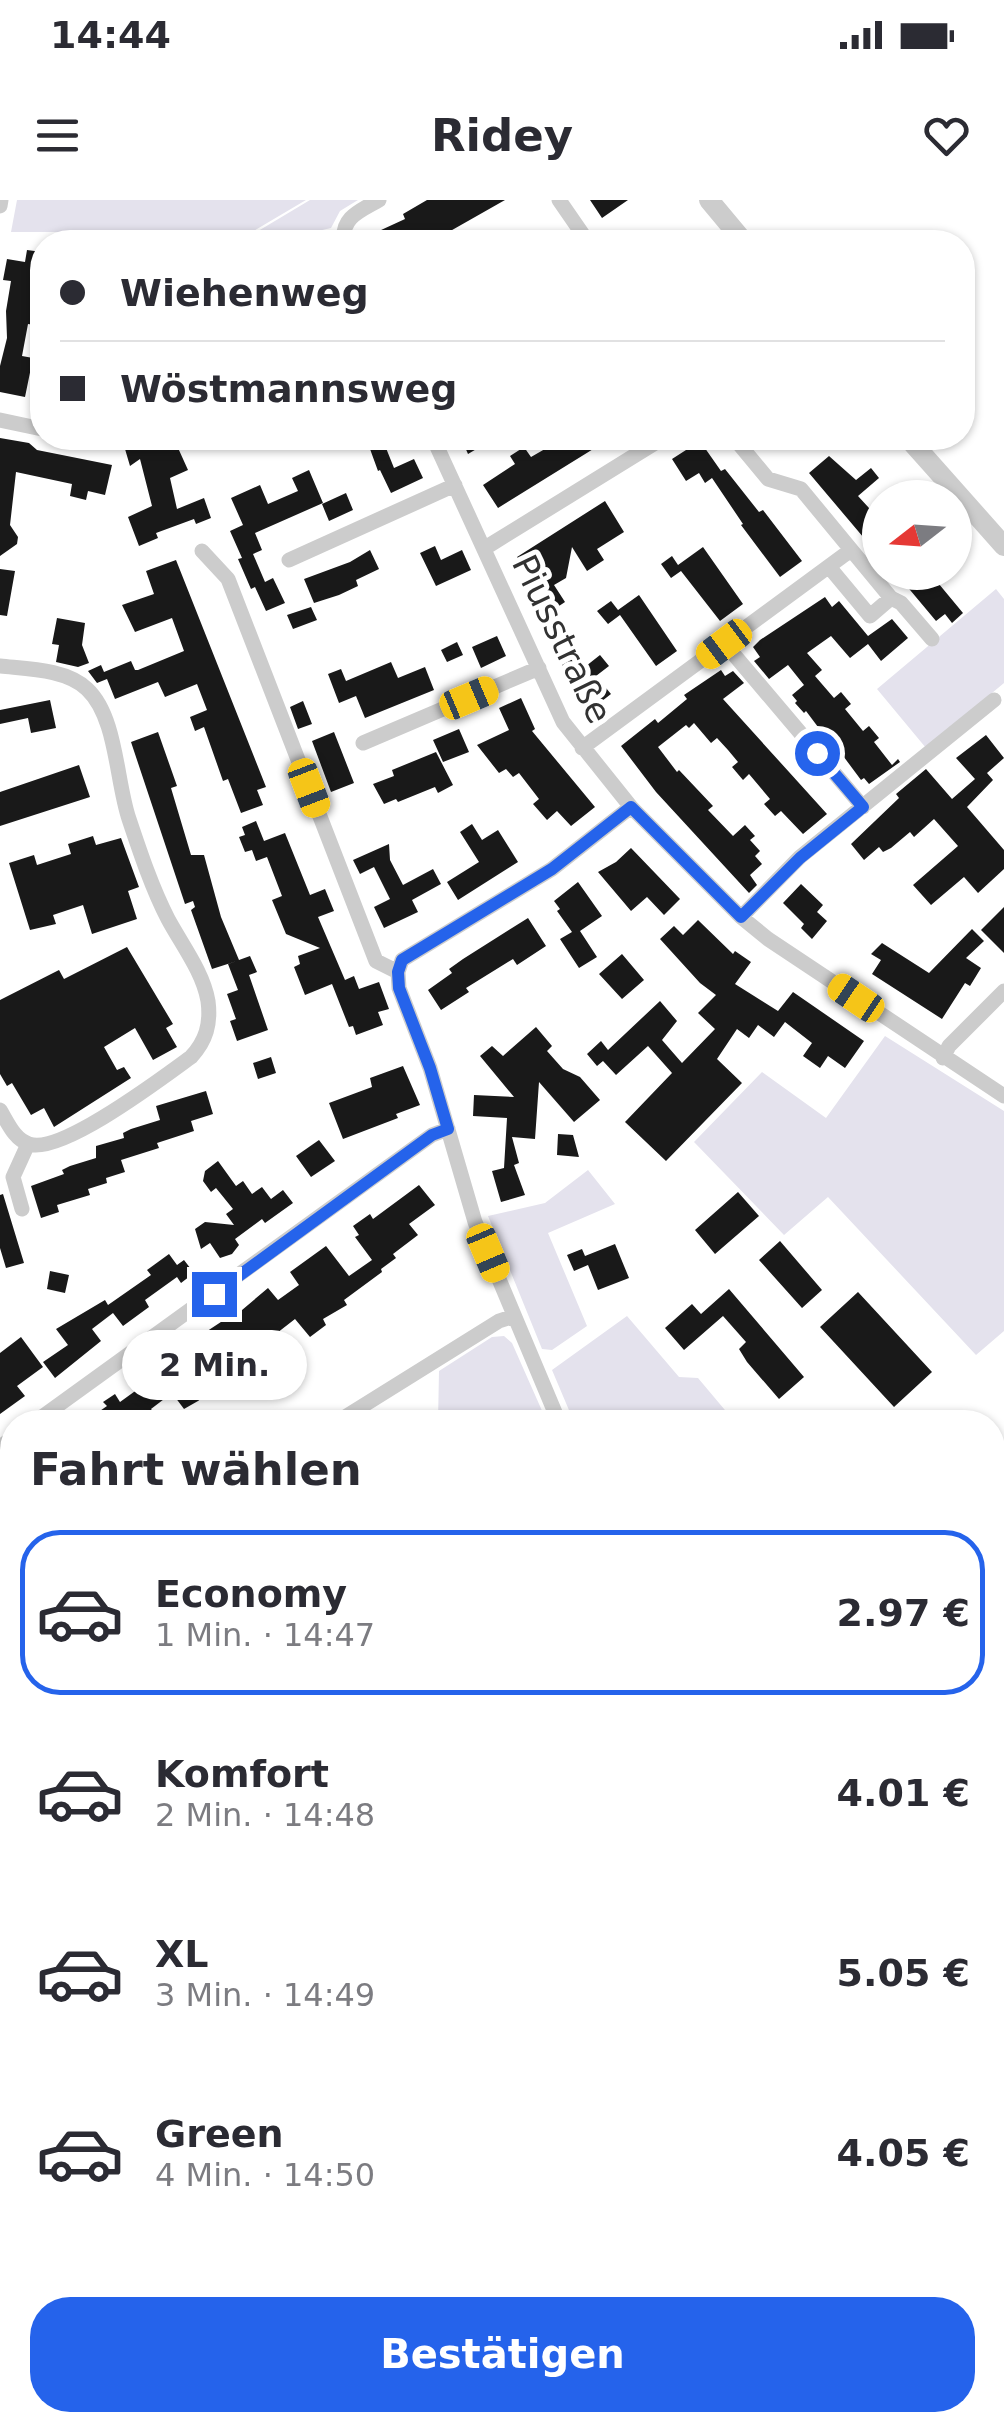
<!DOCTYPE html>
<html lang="de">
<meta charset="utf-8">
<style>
:root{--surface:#fff;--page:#f7f7f7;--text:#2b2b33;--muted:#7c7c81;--line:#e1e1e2;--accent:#2563eb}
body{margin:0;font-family:"DejaVu Sans",sans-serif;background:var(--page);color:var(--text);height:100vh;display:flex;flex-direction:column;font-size:38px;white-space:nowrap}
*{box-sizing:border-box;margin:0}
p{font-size:32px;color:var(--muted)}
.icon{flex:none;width:55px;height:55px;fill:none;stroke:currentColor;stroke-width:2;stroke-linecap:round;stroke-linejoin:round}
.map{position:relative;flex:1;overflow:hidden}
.side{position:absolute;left:0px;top:1210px;width:1005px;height:1022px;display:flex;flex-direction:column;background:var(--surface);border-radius:40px 40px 0 0;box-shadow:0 2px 8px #0004}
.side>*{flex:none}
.hud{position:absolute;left:30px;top:30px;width:945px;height:220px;border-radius:40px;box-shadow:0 2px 8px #0004;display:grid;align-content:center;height:220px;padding:0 30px;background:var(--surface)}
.needle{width:65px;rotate:253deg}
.fabs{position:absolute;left:862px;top:280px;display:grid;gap:20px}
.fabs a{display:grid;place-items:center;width:110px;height:110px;border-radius:50%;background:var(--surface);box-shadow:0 2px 8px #0004;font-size:50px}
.end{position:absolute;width:45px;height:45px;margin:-22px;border:12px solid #2563eb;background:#fff;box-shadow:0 0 0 5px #fff}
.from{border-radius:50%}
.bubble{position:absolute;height:70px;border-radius:35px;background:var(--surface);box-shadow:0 2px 8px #0004;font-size:32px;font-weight:600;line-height:70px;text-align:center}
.car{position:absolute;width:30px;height:60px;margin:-30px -15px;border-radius:12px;box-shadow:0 0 8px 2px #0007;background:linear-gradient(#f5c518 24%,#345 0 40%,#f5c518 0 76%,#345 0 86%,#f5c518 0)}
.hud b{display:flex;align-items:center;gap:35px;height:95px;font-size:38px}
.hud b+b{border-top:2px solid var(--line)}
.hud i{width:25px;height:25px;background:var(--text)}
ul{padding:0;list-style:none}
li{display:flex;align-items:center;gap:30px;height:165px;margin:0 20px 15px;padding:0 10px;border:5px solid transparent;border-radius:40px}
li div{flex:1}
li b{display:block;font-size:38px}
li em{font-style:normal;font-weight:600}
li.current{border-color:var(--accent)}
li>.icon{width:90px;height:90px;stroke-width:1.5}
h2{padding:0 30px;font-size:45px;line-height:120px}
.button{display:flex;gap:20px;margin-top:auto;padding:20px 30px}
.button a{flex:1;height:115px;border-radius:40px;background:var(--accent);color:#fff;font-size:40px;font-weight:600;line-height:115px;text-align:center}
.status{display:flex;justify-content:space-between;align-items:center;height:70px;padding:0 50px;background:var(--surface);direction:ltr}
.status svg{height:28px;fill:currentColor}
header{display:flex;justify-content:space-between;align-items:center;height:130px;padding:0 30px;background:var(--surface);font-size:45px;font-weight:600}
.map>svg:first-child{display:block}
.green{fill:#e4e2ed}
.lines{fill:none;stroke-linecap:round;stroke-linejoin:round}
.stream{stroke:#ebd2d0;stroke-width:5}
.building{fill:#191919}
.minor{stroke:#ccc;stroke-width:15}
.tertiary{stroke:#ccc;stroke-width:20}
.secondary{stroke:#bcbcbc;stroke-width:22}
.route{stroke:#2563eb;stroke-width:12}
.labels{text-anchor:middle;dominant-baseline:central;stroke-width:10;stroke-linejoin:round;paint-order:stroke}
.street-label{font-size:35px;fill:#323232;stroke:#fff}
</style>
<div class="status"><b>14:44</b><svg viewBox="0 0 49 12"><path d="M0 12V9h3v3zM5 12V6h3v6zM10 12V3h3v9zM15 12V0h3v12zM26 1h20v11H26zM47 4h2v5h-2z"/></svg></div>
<header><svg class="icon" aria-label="menu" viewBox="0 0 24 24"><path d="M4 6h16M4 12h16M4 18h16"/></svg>Ridey<svg class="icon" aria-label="heart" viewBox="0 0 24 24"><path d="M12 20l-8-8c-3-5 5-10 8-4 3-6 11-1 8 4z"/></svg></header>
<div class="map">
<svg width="1004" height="2231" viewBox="0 0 1004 2231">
<rect width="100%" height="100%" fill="#fff"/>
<!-- green -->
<path class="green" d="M17 0H306L252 32H11Z
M310 0H358L340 11 331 28 296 36 253 34Z
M996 389 1004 399V483L926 548 877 489Z
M885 836 1004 911V1131L976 1155 828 997 784 1035 694 942 762 872 826 918Z
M588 970 615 1004 548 1033 587 1126 552 1150 542 1149 488 1016 545 1003Z
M627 1116 679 1177 698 1178 735 1222H574L552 1170Z
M504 1136 512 1143 547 1222H438L439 1171 492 1137Z"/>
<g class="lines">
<!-- stream -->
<path class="stream" d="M0 1348 3 1356
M9 1376 12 1385
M992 1965 1004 1953
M346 2220 355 2231"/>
</g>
<!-- building -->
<path class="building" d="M427 0H505L431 42H355L405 19 403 14Z
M590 0H628L602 18Z
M27 50 42 52V119L37 118 35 125 28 124 22 156 33 158 25 197 0 192V166L7 138 6 111 11 81 3 80 7 59 25 62Z
M0 238 29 243 37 250 112 265 105 295 88 291 86 300 70 296 72 284 16 272 10 325 18 337 17 344 0 356Z
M162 238H170L158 247 174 239 188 270 170 278 177 309 204 298 211 318 196 324 194 319 156 333 158 338 139 346 128 317 152 306 140 259 130 266 125 249Z
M366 238H382L394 268 414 259 423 278 391 293 380 270 378 271Z
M461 238H495L468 254Z
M564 238H611L498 308 483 285 515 264 510 256 524 247 531 257Z
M700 241 721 271 725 269 759 312 763 310 802 361 780 377 741 325 743 324 712 278 705 283 699 273 686 281 672 259Z
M829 256 856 280 871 268 879 278 858 296 880 320V357L809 273Z
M309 270 323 303 255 333 262 350 253 354 265 382 273 378 285 403 266 411 255 387 251 389 238 359 242 358 230 331 243 325 231 298 260 285 268 304 298 291 292 278Z
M346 293 353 310 329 321 322 304Z
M605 301 624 332 597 349 604 360 587 371 572 347 566 378 554 385 565 402 550 412 517 357Z
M435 346 441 360 462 350 471 370 436 386 420 353Z
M703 347 743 404 720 421 681 371 671 378 661 364 672 356 678 365Z
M370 350 379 369 356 380 358 386 339 395 314 403 304 379 350 362Z
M176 360 266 587 257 590 263 605 241 613 228 579 223 581 204 527 195 531 190 517 207 510 197 484 165 497 158 482 115 499 107 479 97 483 88 471 101 465 104 472 131 461 135 470H138L184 451 172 418 135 432 122 405 154 394 146 371Z
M0 369 15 371 7 416 0 415Z
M895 372H929L963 413 952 423 945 414 936 421Z
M639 395 677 451 656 466 620 415 608 424 597 411 611 401 618 410Z
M825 397 832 407 839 401 868 436 892 419 908 438 881 461 868 444 850 458 831 436 807 453 822 470 815 476 834 498 841 492 851 504 845 509 863 531 869 526 879 538 874 542 892 565 898 559 900 562 869 584 864 578 861 580 835 545 833 547 806 511 804 513 795 503 797 501 792 495 804 485 788 465 769 479 754 461 760 457 753 447 760 440Z
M311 407 317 420 293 429 287 415Z
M57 418 85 423 82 445 89 463 78 467 56 462 59 445 52 444Z
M497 436 506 456 481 468 472 447Z
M457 442 463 455 447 462 441 450Z
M600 455 609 466 596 476 611 494 593 508 562 465 574 458 581 470Z
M391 462 398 478 425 467 434 490 365 518 356 496 339 503 328 474 341 469 346 481Z
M721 470 725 476 733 471 744 483 723 499 827 614 803 634 781 611 775 616 764 604 770 599 749 574 743 580 732 567 738 562 728 550 717 538 711 543 694 523 689 528 686 525 658 547 677 572 679 570 713 606 708 610 733 636 745 625 755 636 750 640 760 651 755 656 762 664 750 675 757 685 749 693 656 592 621 546 655 519 658 523 687 499 684 495Z
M521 498 535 529 532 531 595 607 571 626 557 611 547 620 533 604 539 599 519 573 513 577 506 569 499 573 477 545 509 530 499 508Z
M50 500 56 528 31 533 28 518 0 524V510Z
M303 501 312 524 298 529 290 507Z
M459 529 469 552 443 562 433 540Z
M158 532 177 586 171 588 191 655H204L221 717 239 760 250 756 257 772 249 775 268 830 237 841 230 821 236 819 227 794 238 790 228 764 237 761 212 769 191 710 195 707 193 701 185 704 131 542Z
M334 532 354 583 331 592 312 541Z
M986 535 1004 558 987 573 993 580 967 607 1004 650V669L978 693 964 677 931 705 913 685 958 646 934 619 914 637 910 632 891 648 883 652 879 647 864 660 851 644 899 598 896 594 926 569 952 599 975 579 956 558Z
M436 552 453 585 438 593 435 587 398 602 396 599 384 604 373 584 394 576 392 570Z
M79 565 90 597 0 626V592Z
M256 621 264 641 285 633 310 695 325 689 334 711 318 717 345 780 354 776 359 789 379 782 389 809 378 812 383 825 356 835 353 826 349 827 332 784 305 795 294 767 300 764 298 756 320 748 286 734 272 700 282 696 267 657 256 661 252 650 245 652 239 637 245 635 242 627Z
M472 624 482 640 498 630 518 662 458 700 447 682 479 662 460 632Z
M93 636 96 645 121 638 139 687 128 691 137 719 92 734 83 705 53 715 56 724 30 730 9 663 34 655 37 665 71 654 68 644Z
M389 644 390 660 403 685 433 669 441 684 412 700 418 712 384 728 374 707 390 699 374 667 360 674 353 660Z
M631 648 680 699 664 715 647 697 631 711 598 672 616 662Z
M578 682 602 716 580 731 597 757 579 768 560 739 572 732 557 711 560 709 554 701Z
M801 684 823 705 817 712 827 721 812 739 801 728 804 724 783 703Z
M1004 707V753L981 730Z
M528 718 546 746 517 765 513 759 466 788 469 792 441 810 428 790 452 773 449 769 463 759Z
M698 720 733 754 735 751 751 762 735 784 778 811 793 792 864 841 845 868 828 856 820 868 803 856 812 843 785 822 774 837 758 825 749 838 737 829 717 859 742 883 666 961 625 922 672 873 648 846 616 875 603 861 597 866 587 854 601 841 608 850 660 801 677 821 662 840 682 863 715 829 698 813 716 795 700 783 660 739 674 726 683 735Z
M972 729 984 741 966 758 981 768 970 786 965 783 942 819 872 774 881 760 871 754 882 743 929 773Z
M127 747 173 824 166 828 177 847 153 860 135 828 104 847 117 870 124 867 131 878 54 927 44 908 31 915 12 883 7 886 0 874V800L59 770 64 779Z
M622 754 644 780 622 799 599 774Z
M536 827 552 846 547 851 563 869 580 877 600 900 574 922 539 882 535 939 512 937 519 963 514 965 525 995 501 1002 492 971 504 968 507 918 473 916 474 895 514 897 480 856 492 846 503 856Z
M271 857 276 873 258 879 253 863Z
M403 866 420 905 396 914 398 918 343 939 329 903 372 887 370 878Z
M206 891 213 914 191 921 194 931 157 943 159 948 121 960 125 972 106 978 107 983 88 989 90 995 57 1005 59 1012 41 1018 31 986 64 974 62 970 70 966 96 958V946L124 938 123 933 131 929 160 920 156 906Z
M558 934 573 935 579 957 557 955Z
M319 940 335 961 311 977 296 956Z
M218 961 236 986 243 981 252 994 262 987 271 999 283 990 293 1003 265 1023 262 1019 235 1039 239 1045 232 1054 220 1058 210 1043 201 1049 195 1029 205 1022 234 1025 226 1014 233 1009 216 988 211 992 203 981 205 971Z
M419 985 435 1005 409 1024 418 1035 393 1054 396 1058 381 1069 382 1072 344 1100 347 1105 323 1119 326 1125 310 1137 295 1119 268 1140 276 1150 262 1161 249 1137 224 1153 236 1173 198 1201 184 1209 172 1193 151 1209 161 1222H84L107 1206 103 1202 115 1194 120 1202 185 1155 180 1149 227 1118 229 1121 268 1088 278 1100 299 1085 290 1072 326 1046 349 1076 372 1060 355 1037 359 1035 353 1026 370 1014 373 1019Z
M738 992 759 1016 715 1054 695 1030Z
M3 994 24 1063 6 1068 0 1048V995Z
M780 1041 822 1090 802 1108 759 1060Z
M615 1044 629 1078 598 1090 588 1065 574 1071 567 1055 582 1049 585 1056Z
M169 1054 177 1065 184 1060 194 1073 181 1083 177 1077 145 1100 149 1107 123 1126 113 1113 92 1129 101 1141 55 1178 43 1162 68 1145 56 1129 105 1100 108 1105 151 1075 147 1070Z
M50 1071 69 1075 65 1093 47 1089Z
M729 1089 804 1177 779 1199 747 1162 739 1149 746 1142 723 1116 684 1150 665 1128 692 1104 701 1114Z
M858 1092 932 1172 894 1207 820 1127Z
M21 1137 43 1167 17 1186 25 1196 0 1214V1153Z"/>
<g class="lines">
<!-- minor -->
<path class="minor" d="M559 0 588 42
M0 6 1 0
M344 42C341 17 360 11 379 0
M0 220 42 229
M85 238 108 242 119 238
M433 238 563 522 631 607 741 717 768 739 1004 896
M734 238 768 279 801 289 891 398 870 416 830 368
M485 348 663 238
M202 351 228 379 376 761 398 772
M289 360 455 285
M891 398 901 403 932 439
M725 444 863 607
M0 466C27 469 66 469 87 489 117 517 116 581 129 619 140 652 152 688 168 719 182 745 203 772 208 801 211 824 206 841 191 857 162 878 61 955 29 944 14 939 8 923 0 910
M363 543 539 468
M582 548 851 350
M741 717 800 657 994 500
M943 858 949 846 1004 791
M22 1009 13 977 28 944
M35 1222 432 935 448 929
M337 1222 499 1121 514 1116
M559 1222 475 1022 430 868 399 788 398 772 402 760 552 669 631 607
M0 1247 12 1238
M0 1401 12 1441
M0 1741H12
M992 1885 1004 1897
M992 2058 1004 2072
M87 2220 91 2231
M313 2220 322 2231
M735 2220 745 2231"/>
<!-- tertiary -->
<path class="tertiary" d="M709 0 744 42
M908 238 1004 346"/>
<!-- secondary -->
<path class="secondary" d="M992 1986 1004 1974
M757 2231 767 2220"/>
</g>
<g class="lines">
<!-- route -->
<path class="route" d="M214 1094 432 935 448 929 430 868 399 788 398 772 402 760 552 669 631 607 741 717 800 658 863 607 817 553"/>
</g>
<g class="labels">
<!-- street labels -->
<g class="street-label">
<text transform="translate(562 439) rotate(64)">Piusstraße</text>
</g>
</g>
</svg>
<div class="fabs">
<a><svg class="needle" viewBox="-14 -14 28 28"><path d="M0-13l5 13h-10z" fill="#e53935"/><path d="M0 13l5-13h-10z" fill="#7c7c81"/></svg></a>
</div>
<i class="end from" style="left:817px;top:553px"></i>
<i class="end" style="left:214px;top:1094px"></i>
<div class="bubble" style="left:122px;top:1130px;width:185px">2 Min.</div>
<i class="car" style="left:724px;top:444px;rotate:233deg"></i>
<i class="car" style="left:469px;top:498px;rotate:67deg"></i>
<i class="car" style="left:309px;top:588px;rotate:159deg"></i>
<i class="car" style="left:856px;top:798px;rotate:304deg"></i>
<i class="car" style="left:488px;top:1053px;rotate:157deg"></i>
<div class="hud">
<b><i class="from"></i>Wiehenweg</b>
<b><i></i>Wöstmannsweg</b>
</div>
<section class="side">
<h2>Fahrt wählen</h2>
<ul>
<li class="current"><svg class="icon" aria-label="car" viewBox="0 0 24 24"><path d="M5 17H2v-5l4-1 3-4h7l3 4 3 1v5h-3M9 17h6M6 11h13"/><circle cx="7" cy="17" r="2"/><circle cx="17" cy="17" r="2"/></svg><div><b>Economy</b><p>1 Min. · 14:47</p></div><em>2.97 €</em></li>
<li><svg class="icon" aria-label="car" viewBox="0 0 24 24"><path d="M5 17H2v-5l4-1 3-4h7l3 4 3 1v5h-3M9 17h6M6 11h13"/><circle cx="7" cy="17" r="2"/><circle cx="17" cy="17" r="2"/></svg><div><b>Komfort</b><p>2 Min. · 14:48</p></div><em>4.01 €</em></li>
<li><svg class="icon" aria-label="car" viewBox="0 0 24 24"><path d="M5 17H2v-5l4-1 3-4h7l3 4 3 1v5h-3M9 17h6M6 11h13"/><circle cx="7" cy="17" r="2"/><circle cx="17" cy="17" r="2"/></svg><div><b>XL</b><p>3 Min. · 14:49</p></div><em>5.05 €</em></li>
<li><svg class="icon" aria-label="car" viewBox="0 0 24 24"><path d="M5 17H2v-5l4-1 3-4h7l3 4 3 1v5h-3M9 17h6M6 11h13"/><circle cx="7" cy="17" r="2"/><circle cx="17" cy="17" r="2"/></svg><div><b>Green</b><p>4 Min. · 14:50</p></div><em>4.05 €</em></li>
</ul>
<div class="button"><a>Bestätigen</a></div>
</section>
</div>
